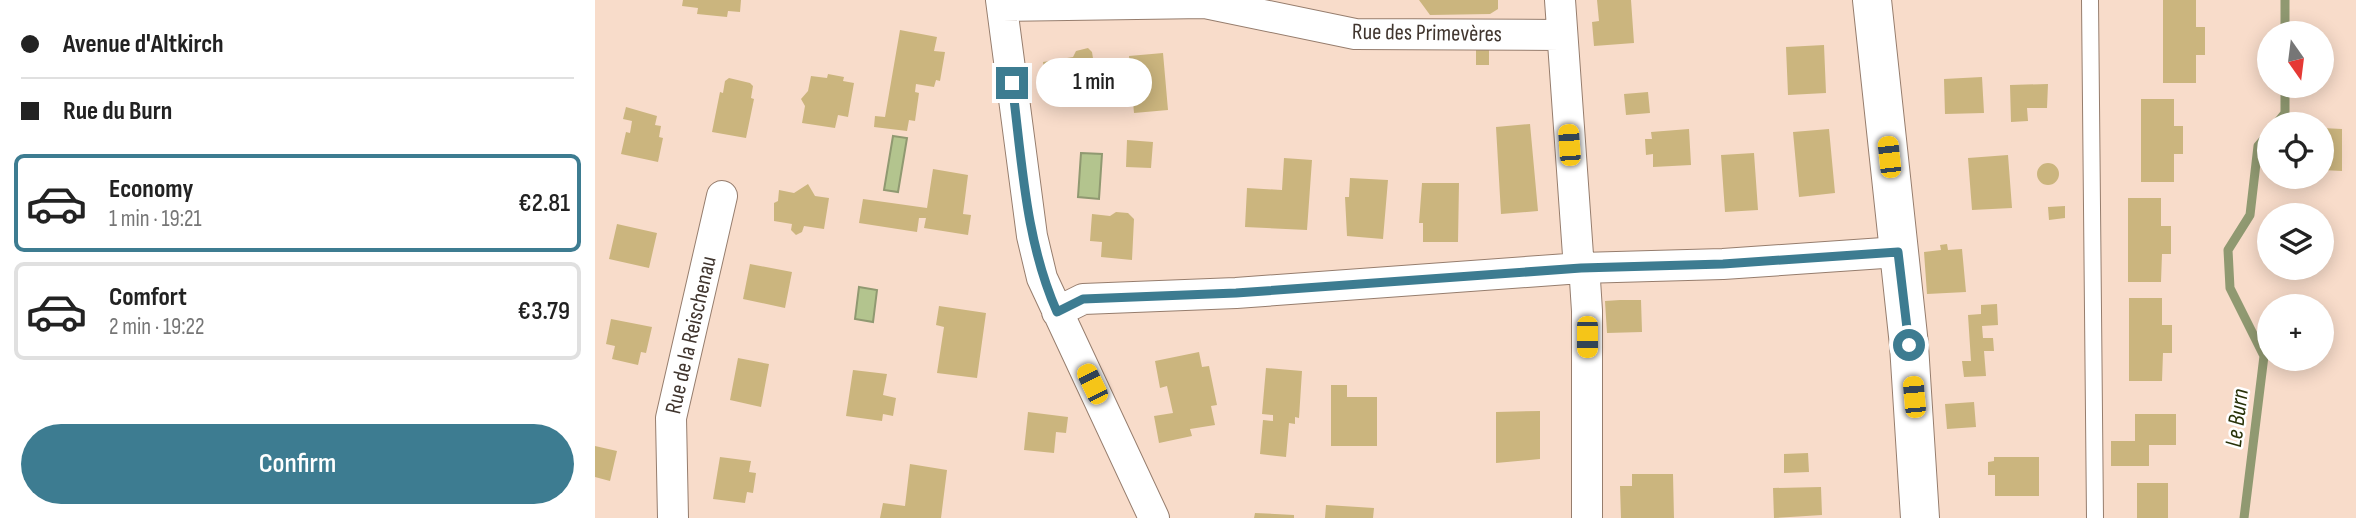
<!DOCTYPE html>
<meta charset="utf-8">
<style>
:root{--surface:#fff;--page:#f6f6f6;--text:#222;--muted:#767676;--line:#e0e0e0;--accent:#3d7c91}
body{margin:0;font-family:"Sofia Sans Condensed",sans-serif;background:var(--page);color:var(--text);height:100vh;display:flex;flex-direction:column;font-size:26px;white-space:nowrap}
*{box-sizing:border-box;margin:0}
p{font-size:23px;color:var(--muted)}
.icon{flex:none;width:38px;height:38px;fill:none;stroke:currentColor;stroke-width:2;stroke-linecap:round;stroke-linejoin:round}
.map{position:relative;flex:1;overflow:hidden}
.panel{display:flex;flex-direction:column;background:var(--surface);width:595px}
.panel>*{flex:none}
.hud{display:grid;align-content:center;height:154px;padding:0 21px;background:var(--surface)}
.needle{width:46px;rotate:166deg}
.fabs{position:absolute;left:1662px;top:21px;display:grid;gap:14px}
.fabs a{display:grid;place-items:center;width:77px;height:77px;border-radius:50%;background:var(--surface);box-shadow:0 4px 18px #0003;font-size:35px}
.end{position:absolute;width:32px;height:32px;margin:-16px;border:9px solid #3d7c91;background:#fff;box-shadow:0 0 0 4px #fff}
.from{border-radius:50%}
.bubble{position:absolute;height:49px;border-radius:24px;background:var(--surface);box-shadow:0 4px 18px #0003;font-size:23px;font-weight:600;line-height:49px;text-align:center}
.car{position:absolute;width:21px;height:42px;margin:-21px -10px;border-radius:9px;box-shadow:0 0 5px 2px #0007;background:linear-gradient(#f5c518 24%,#345 0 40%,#f5c518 0 76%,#345 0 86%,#f5c518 0)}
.hud b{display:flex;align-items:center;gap:24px;height:66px;font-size:26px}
.hud b+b{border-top:2px solid var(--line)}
.hud i{width:18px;height:18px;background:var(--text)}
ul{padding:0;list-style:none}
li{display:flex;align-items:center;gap:21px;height:98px;margin:0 14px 10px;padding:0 7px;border:4px solid var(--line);border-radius:10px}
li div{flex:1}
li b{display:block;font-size:26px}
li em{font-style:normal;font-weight:600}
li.active{border-color:var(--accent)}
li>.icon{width:63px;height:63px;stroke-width:1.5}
.button{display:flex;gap:14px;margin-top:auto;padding:14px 21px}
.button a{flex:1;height:80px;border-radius:42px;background:var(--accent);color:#fff;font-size:28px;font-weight:600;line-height:80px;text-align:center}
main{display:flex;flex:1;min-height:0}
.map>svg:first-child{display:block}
.water{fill:#b3c48e;stroke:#909971;stroke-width:2}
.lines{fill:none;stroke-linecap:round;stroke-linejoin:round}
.stream{stroke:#909971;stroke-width:9}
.building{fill:#cbb57e}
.lane-casing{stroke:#967d6d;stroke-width:18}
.street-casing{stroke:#967d6d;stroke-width:32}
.primary-casing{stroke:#967d6d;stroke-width:40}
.lane{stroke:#fff;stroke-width:16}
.street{stroke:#fff;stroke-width:30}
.primary{stroke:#fff;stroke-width:38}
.route{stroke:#3d7c91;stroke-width:9}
.labels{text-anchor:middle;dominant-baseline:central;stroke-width:5;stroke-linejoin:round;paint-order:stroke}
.street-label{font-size:23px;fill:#40352e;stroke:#fff}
.water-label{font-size:24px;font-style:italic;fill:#283208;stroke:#fff}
</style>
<main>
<section class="panel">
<div class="hud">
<b><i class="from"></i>Avenue d'Altkirch</b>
<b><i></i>Rue du Burn</b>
</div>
<ul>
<li class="active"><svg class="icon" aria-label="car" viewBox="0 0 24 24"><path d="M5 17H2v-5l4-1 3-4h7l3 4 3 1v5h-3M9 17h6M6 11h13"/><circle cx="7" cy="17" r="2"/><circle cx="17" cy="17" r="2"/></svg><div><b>Economy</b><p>1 min · 19:21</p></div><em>€2.81</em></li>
<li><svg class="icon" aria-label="car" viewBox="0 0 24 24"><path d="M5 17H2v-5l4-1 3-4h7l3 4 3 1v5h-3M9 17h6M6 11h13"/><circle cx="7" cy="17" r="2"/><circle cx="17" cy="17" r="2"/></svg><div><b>Comfort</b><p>2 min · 19:22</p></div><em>€3.79</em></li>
</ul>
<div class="button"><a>Confirm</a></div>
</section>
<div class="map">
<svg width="1761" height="518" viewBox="0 0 1761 518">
<rect width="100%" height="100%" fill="#f8dcca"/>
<!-- water -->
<path class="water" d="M298 136 312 138 303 192 289 190Z
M486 153 507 154 504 199 483 197Z
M264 287 282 290 278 322 260 319Z"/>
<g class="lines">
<!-- stream -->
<path class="stream" d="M1690 33V0
M1681 124 1690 113V86
M1649 518 1669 356 1635 288 1633 250 1655 215 1663 146 1675 132"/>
</g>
<!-- building -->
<path class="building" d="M88 0H146L145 12 133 11 132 17 102 14 103 8 87 6Z
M824 0H903V9L895 14 835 15Z
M1002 0H1036L1039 43 999 46 997 22 1004 21Z
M1568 0H1601V27H1610V55H1601V83H1568Z
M305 30 342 37 339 51 350 52 345 81 341 80 339 87 321 84 320 92 324 93 320 121 314 120 312 131 279 127 280 116 290 117Z
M1229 45 1231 93 1193 95 1191 47Z
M493 48 497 52 503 90 453 97 448 62 478 57 481 51Z
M881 48H894V65H881Z
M568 53 573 110 539 113 534 56Z
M233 74 249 77 248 81 259 83 253 117 243 115 240 128 207 123 210 106 206 99 213 91 216 76 232 78Z
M1387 77 1389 113 1350 114 1349 79Z
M134 78 155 83 158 86 156 98 159 99 151 138 117 132 125 92 128 93 130 81Z
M1453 84 1452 108H1432L1433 121 1416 122 1415 85Z
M1053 92 1055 113 1031 115 1029 94Z
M1546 99H1579V126H1588V154H1579V182H1546Z
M31 107 62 116 60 125 66 126 64 137 68 138 63 162 26 154 31 132 35 133 37 121 28 119Z
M935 124 943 211 906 214 901 127Z
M1727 128 1747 129V171L1727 170Z
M1094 129 1096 165 1058 167V154L1051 155 1050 139H1057L1056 132Z
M1234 129 1240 193 1204 197 1198 132Z
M532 140 558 142 556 168 531 167Z
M1159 153 1163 210 1130 212 1126 155Z
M1413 155 1417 208 1377 210 1373 158Z
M689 158 717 160 712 230 650 227 652 188 687 190Z
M1442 174a11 11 0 1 1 22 0a11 11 0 1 1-22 0Z
M338 169 373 175 368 214 376 215 373 235 329 228 331 218H324L322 232 264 223 268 199 332 208Z
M755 178 793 180 788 239 752 236 750 197H754Z
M827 183H864L863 242H828V223H824Z
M213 184 220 196 234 198 229 229 209 226 207 232 201 235 196 230 197 224 179 221V203L183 201 184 190 199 193Z
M1533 198H1566V226H1576V254H1567L1566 282H1533Z
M1470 206V218L1454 220 1453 207Z
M521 212 533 213 539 219 537 260 506 257 507 242 495 241 497 214 515 216Z
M22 224 62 233 54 268 14 259Z
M1352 244 1353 250 1367 249 1371 292 1332 294 1329 252 1346 250 1345 245Z
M155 264 197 272 190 308 148 299Z
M1534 298H1567V325H1577V353H1568L1567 381H1534Z
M1025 300H1046L1047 332 1012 333 1010 301Z
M1402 304 1403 325 1387 326 1388 338H1398L1399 351H1389L1391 376 1369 377 1367 361H1376L1373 315 1386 314V305Z
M344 306 391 313 382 378 342 373 349 327 341 325Z
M16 319 57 327 51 353 46 352 43 365 17 359 20 346 11 344Z
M604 352 607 367 614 366 622 405 616 406 620 425 595 429 597 436 564 443 559 416 578 413 572 386 565 388 560 361Z
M143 358 174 364 166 407 135 400Z
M671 368 707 371 704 418 700 417V424L694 423 691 457 665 454 668 420 678 421V415L667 414Z
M258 370 292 374 288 395 301 398 298 416 288 414 287 421 251 416Z
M736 385H752V397H782V446H736Z
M1379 402 1381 427 1352 429 1350 404Z
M945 411V459L901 463V412Z
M433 412 473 417 471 433 461 432 459 453 429 450Z
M1540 414H1581V445H1554V466H1516V441H1540Z
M0 446 22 451 15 481 0 477Z
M1213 453 1214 472 1189 473V454Z
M125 457 156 461 154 472 161 473 158 493 152 492 150 503 118 499Z
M1399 457H1444V496H1400V475H1393V462L1399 461Z
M315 464 352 470 346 518H285L288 503 310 506Z
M1037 474H1078L1079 518H1026L1025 486H1037Z
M1542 483H1573V518H1542Z
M1226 487 1227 515 1179 518 1178 488Z
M731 505 779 508 778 518H730Z
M660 513 699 515V518H659Z"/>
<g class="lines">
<defs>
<path id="lane" d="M1495 0 1500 518"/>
<path id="street" d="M406 0 437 236 447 278 559 518
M965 0 983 255 990 280 992 311V518
M408 6 610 3 760 34 966 35
M462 312 488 299 641 293 986 268 1128 264 1303 252
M78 518 76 418 127 196"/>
<path id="primary" d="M1277 0 1314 345 1325 518"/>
</defs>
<!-- lane casing -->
<use href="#lane" class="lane-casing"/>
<!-- street casing -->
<use href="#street" class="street-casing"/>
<!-- primary casing -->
<use href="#primary" class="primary-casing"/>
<!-- lane -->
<use href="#lane" class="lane"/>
<!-- street -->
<use href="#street" class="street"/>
<!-- primary -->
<use href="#primary" class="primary"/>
</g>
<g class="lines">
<!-- route -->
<path class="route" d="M417 83C427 160 430 240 462 312L488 299 641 293 986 268 1128 264 1303 252 1314 345"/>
</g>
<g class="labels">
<!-- street labels -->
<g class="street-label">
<text transform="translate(832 33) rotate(1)">Rue des Primevères</text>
<text transform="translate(96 335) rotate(-77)">Rue de la Reischenau</text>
</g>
<!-- water labels -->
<g class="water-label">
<text transform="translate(1642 418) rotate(-83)">Le Burn</text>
</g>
</g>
</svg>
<div class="fabs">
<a><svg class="needle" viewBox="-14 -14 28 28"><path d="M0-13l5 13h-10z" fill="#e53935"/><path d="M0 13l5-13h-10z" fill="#767676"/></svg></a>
<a><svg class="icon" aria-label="locate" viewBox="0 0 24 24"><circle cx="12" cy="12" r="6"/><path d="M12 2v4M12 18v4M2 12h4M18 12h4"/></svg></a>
<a><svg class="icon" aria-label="layers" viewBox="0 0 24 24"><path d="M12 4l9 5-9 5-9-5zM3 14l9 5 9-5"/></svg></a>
<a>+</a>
</div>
<i class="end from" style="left:1314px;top:345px"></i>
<i class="end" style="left:417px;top:83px"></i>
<div class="bubble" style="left:441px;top:58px;width:116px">1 min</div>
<i class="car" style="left:974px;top:145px;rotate:356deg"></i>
<i class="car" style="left:1294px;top:157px;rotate:354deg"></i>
<i class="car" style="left:992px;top:337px;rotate:180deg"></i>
<i class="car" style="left:497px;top:384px;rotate:334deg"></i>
<i class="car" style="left:1319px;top:397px;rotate:355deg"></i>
</div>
</main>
